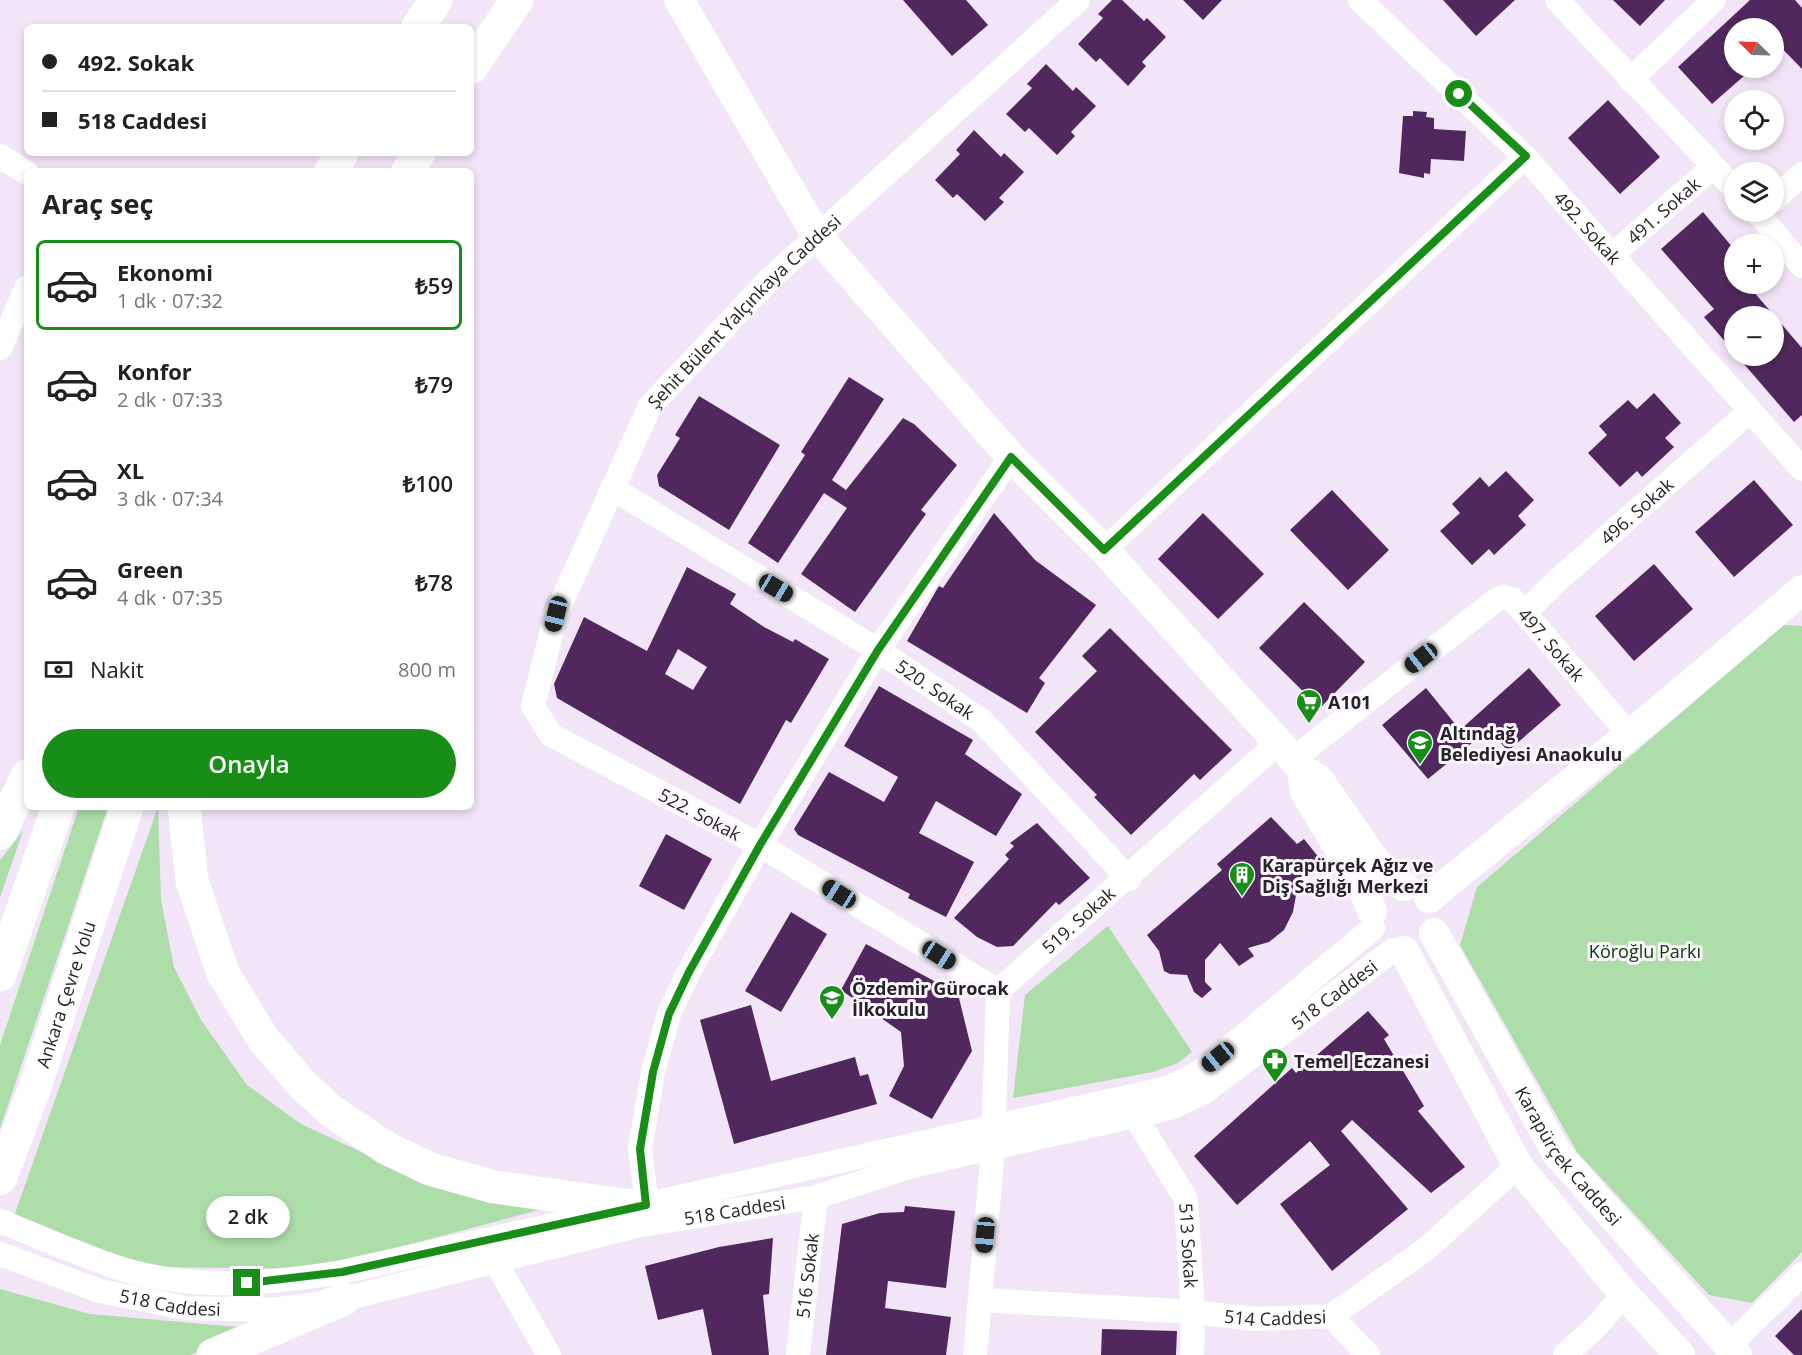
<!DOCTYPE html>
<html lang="tr">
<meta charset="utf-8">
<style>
:root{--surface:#fff;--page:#f6f6f6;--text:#222;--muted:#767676;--line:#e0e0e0;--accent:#188e18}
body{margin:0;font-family:"Open Sans",sans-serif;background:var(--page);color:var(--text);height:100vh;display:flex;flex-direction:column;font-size:22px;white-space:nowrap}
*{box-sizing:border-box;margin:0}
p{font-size:20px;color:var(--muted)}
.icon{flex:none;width:33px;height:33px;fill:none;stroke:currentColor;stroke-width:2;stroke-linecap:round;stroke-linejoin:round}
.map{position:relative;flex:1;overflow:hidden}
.drawer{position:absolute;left:24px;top:168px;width:450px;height:642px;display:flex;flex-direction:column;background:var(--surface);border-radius:9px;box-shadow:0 3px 9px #0003}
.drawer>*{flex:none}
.top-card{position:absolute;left:24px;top:24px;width:450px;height:132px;border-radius:9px;box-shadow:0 3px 9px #0003;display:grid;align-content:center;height:132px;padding:0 18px;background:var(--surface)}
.needle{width:39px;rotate:293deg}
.fabs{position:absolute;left:1724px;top:18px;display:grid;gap:12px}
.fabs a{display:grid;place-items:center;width:60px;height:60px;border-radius:50%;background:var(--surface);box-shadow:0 3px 9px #0003;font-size:30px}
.end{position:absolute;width:27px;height:27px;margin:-14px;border:8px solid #188e18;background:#fff;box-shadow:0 0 0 3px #fff}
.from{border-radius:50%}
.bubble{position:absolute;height:42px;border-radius:21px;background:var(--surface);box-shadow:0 3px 9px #0003;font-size:20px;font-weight:600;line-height:42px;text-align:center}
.car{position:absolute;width:18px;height:36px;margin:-18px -9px;border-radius:8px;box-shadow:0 0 4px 2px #0007;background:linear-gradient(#222 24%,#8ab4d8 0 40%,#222 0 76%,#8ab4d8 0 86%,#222 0)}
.top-card b{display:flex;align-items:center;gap:21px;height:57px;font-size:22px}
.top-card b+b{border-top:2px solid var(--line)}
.top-card i{width:15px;height:15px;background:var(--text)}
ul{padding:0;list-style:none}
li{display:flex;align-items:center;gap:18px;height:90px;margin:0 12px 9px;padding:0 6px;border:3px solid transparent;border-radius:9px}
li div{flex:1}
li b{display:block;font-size:22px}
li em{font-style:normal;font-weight:600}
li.current{border-color:var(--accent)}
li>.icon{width:54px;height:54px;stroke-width:1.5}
h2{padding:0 18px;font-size:27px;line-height:72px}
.pay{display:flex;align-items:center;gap:15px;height:66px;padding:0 18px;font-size:22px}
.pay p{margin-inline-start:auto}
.cta{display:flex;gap:12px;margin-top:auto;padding:12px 18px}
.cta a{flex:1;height:69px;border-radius:36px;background:var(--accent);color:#fff;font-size:24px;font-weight:600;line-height:69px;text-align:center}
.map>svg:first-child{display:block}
.green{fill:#addda9}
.building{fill:#50285d;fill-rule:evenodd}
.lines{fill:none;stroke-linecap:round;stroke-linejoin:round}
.minor{stroke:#fff;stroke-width:24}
.major{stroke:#fff;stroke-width:30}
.highway{stroke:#fff;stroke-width:33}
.route{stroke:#188e18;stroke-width:8}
.labels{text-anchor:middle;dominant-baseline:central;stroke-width:6;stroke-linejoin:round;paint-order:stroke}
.street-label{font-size:18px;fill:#272229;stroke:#fcf6fe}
.poi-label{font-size:18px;font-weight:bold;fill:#272229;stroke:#fcf6fe;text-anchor:start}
.park-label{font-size:18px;fill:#064006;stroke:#fcf6fe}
</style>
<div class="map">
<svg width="1802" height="1355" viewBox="0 0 1802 1355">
<rect width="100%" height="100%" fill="#f3e5f8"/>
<!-- green -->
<path class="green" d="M1784 625 1802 626V1252L1752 1303 1709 1295 1577 1152 1460 945 1477 887Z
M79 807H108L0 1129V1045Z
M158 807 161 900 174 967 201 1020 247 1085 301 1124 387 1164 550 1207 366 1256 302 1269 156 1267 108 1260 13 1219Z
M23 831 0 897V860Z
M1108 926 1192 1052 1178 1063 1153 1072 1013 1098 1025 995Z
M0 1289 90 1314 249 1328 191 1355H0Z"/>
<!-- building -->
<path class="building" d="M903 0H966L988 25 952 56Z
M1112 0H1122L1144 21 1147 18 1166 37 1142 62 1146 66 1128 86 1100 58 1096 62 1078 44 1103 18 1098 14Z
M1183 0H1222L1203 20Z
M1443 0H1515L1476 36Z
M1613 0H1665L1640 26Z
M1750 0H1795L1802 8V69L1773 39V28H1734V68H1753L1712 104 1678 67Z
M1046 64 1073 91 1076 87 1096 106 1071 132 1075 136 1057 155 1029 128 1025 132 1006 114 1032 88 1027 84Z
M1608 100 1660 157 1620 194 1568 138Z
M1413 111 1427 112 1426 117 1434 118V129L1466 131 1464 161 1431 159 1430 174 1424 173V178L1399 173 1403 116H1413Z
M974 130 1001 157 1004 153 1024 172 999 198 1004 202 985 221 957 194 953 198 935 180 960 154 956 150Z
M1703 212 1734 249V284H1747L1802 348V415L1794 422 1737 356H1773V316H1734V352L1704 317 1714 309 1661 249Z
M849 377 884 399 832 480 846 490 903 418 914 424 957 465 921 510 926 514 855 612 801 574 847 508 824 493 778 563 748 543 805 455 801 452Z
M1654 393 1681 423 1665 438 1674 447 1642 477 1637 471 1620 487 1588 453 1607 435 1599 426 1628 400 1637 409Z
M699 396 780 445 729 530 659 486 657 475 680 438 675 435Z
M1506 471 1534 500 1518 516 1526 525 1494 555 1489 549 1472 565 1440 531 1460 513 1452 504 1480 477 1489 487Z
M1754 480 1793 525 1734 577 1695 532Z
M1332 490 1389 550 1348 590 1290 530Z
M994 513 1035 560 1096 605 1039 678 1045 683 1027 713 907 641 936 591 939 586 943 588Z
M1203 513 1264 574 1218 619 1158 559Z
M1654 564 1693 609 1634 661 1595 616Z
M687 567 736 594 730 604 764 627 793 642 795 639 829 659 791 723 786 720 740 804 557 698 554 684 584 617 647 651ZM678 649 707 667 693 690 665 674Z
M1304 602 1365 662 1320 708 1259 648Z
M1110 628 1232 750 1200 780 1194 774 1131 835 1094 797 1097 795 1035 732 1097 671 1082 656Z
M1529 668 1561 705 1508 751 1489 729 1428 779 1382 725 1426 688 1460 730Z
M879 686 973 740 965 754 1022 794 996 836 936 801 919 833 974 862 946 917 908 898 910 894 798 835 794 829 829 772 884 802 898 777 844 746Z
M1271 817 1297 844 1304 839 1320 859 1303 873 1298 884 1293 912 1284 930 1269 942 1248 948 1254 956 1239 966 1220 943 1205 960V982L1212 989 1202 998 1194 992 1187 975 1170 974 1164 971 1159 951 1147 935 1222 870 1217 864Z
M1037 823 1090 878 1059 905 1056 902 1013 946 997 947 977 937 954 918 1009 859 1005 855 1014 846 1010 843Z
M666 834 712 859 684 910 639 886Z
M791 912 827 934 781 1012 745 991Z
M866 944 958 994 972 1051 932 1119 889 1096 904 1066 901 1032 841 990Z
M751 1005 771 1081 855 1057 860 1076 868 1074 877 1104 734 1144 700 1020Z
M1368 1011 1389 1035 1384 1039 1424 1106 1418 1111 1465 1167 1431 1193 1352 1120 1341 1131 1408 1209 1332 1271 1280 1204 1330 1165 1310 1141 1237 1205 1194 1156 1292 1068 1296 1073Z
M905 1206 955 1211 946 1288 888 1281 885 1308 951 1317 946 1355H826L842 1224 880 1213 904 1212Z
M773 1238 769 1294 763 1295 769 1355H712L703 1309 658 1320 645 1266 719 1247Z
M1802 1309V1355H1794L1775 1336Z
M1102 1329 1177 1331 1176 1355H1101Z"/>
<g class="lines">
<!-- minor -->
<g class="minor">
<path id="s1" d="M1360 0 1525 157 1802 469"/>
<path d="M1557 0 1734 188"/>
<path d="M1630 80 1714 0"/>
<path d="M0 156 27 173"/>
<path d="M1773 201 1802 174"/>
<path d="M1757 212 1802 266"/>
<path id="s2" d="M1612 255 1713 167"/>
<path d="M0 348 27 287"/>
<path id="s3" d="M612 488 878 650 982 721 1129 879"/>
<path d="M1104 550 1525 157"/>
<path id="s4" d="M1524 613 1558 580 1750 411"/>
<path id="s5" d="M1292 760 1496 600 1504 597 1513 600 1630 735"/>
<path id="s6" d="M998 991 760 845 551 735 533 706 556 614 650 406 769 280 1078 0"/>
<path id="s7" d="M1135 1116 1186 1199 1193 1312 1192 1355"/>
<path d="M647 1205 640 1149 653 1072 669 1014 689 972 760 845 878 650 1011 457"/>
<path d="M0 1221C40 1237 79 1255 119 1268 191 1291 269 1284 342 1272L1168 1088 1200 1072 1373 928"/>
<path id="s8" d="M0 1254 100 1291 186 1308 271 1310 303 1306 344 1299 636 1226 816 1197 912 1166 1170 1108 1203 1093 1393 950"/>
<path d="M495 1261 549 1355"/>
<path id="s9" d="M980 1300 1193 1312 1255 1319 1331 1316 1425 1250 1518 1166"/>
<path d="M1331 1316 1368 1355"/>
<path d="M1729 1346 1802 1274"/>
<path id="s10" d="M798 1355 816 1197"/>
<path id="s11" d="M975 1355 993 1149 998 991 1277 744"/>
<path d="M1565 1355 1598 1325 1624 1294"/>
</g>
<!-- major -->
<g class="major">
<path d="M679 0 817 236 1011 457 1104 550 1302 769"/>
<path d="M1429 898 1661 709 1802 590"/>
<path d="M1372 911 1362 886 1305 792 1302 769 1319 780 1378 865 1404 886"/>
<path id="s12" d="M1434 933 1558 1155 1737 1355"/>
<path d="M1404 951 1518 1166 1624 1294 1680 1355"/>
</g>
<!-- highway -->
<g class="highway">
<path d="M418 27 436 0"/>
<path d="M471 68 517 0"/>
<path d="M331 171 342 153"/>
<path d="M408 171 419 153"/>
<path d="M184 807 192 881 223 973 264 1040 301 1083 330 1110 386 1148 430 1169 494 1187 639 1207"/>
<path d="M0 833 27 776"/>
<path d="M0 975 58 807"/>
<path id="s13" d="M0 1179 34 1090 127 807"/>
<path d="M213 1355 344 1299"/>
</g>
</g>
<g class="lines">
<!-- route -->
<path class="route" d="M247 1283 342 1272 646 1205 640 1149 653 1072 669 1014 689 972 760 845 878 650 1011 457 1104 550 1526 156 1459 94"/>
</g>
<!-- icons -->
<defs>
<symbol id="supermarket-pin" viewBox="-11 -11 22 30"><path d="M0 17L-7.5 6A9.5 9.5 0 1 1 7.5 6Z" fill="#188e18" stroke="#fcf6fe"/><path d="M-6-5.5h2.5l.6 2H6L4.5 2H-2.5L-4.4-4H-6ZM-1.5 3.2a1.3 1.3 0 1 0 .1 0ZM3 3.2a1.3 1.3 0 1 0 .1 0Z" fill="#fff"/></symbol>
<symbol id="school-pin" viewBox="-11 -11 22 30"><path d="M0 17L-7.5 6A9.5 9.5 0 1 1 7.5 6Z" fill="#188e18" stroke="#fcf6fe"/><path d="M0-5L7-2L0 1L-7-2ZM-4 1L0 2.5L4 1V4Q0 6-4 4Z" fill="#fff"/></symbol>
<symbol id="building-pin" viewBox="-11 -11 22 30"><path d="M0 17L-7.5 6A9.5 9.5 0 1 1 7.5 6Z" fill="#188e18" stroke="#fcf6fe"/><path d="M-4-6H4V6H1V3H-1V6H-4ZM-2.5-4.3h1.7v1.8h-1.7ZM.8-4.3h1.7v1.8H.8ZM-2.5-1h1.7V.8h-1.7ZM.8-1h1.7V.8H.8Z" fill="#fff"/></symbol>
<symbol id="pharmacy-pin" viewBox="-11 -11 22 30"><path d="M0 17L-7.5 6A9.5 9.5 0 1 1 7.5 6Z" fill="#188e18" stroke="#fcf6fe"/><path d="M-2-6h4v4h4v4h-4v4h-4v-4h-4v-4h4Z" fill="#fff"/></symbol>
</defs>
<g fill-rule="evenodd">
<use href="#supermarket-pin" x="1294" y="687" width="30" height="40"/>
<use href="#school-pin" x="1405" y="728" width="30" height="40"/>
<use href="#building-pin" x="1227" y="860" width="30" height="40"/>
<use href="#school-pin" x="817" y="983" width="30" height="40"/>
<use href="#pharmacy-pin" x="1260" y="1046" width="30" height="40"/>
</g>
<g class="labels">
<!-- street labels -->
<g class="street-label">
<text stroke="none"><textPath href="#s2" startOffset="68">491. Sokak</textPath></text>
<text stroke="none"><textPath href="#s1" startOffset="322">492. Sokak</textPath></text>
<text stroke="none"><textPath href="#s6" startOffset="1006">Şehit Bülent Yalçınkaya Caddesi</textPath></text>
<text stroke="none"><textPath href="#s4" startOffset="152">496. Sokak</textPath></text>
<text stroke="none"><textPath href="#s5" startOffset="336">497. Sokak</textPath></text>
<text stroke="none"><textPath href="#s3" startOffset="381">520. Sokak</textPath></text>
<text transform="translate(700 814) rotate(28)">522. Sokak</text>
<text stroke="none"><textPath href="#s11" startOffset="472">519. Sokak</textPath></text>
<text stroke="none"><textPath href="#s8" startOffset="1402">518 Caddesi</textPath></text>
<text stroke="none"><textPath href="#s13" startOffset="196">Ankara Çevre Yolu</textPath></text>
<text stroke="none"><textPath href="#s12" startOffset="261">Karapürçek Caddesi</textPath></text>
<text stroke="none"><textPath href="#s8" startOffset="754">518 Caddesi</textPath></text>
<text stroke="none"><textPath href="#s7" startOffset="144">513 Sokak</textPath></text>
<text stroke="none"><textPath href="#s10" startOffset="80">516 Sokak</textPath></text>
<text stroke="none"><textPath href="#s8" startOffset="178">518 Caddesi</textPath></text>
<text stroke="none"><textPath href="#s9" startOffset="296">514 Caddesi</textPath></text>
</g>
<!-- poi labels -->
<g class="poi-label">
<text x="1328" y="702">A101</text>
<text x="1440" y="733">Altındağ<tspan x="1440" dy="21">Belediyesi Anaokulu</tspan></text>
<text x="1262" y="865">Karapürçek Ağız ve<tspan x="1262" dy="21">Diş Sağlığı Merkezi</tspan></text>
<text x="852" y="988">Özdemir Gürocak<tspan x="852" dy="21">İlkokulu</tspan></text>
<text x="1294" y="1061">Temel Eczanesi</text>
</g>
<!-- park labels -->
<g class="park-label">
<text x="1645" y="951">Köroğlu Parkı</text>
</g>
</g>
</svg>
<div class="fabs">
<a><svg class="needle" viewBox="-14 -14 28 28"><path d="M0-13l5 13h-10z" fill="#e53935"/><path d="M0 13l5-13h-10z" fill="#767676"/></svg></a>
<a><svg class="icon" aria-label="locate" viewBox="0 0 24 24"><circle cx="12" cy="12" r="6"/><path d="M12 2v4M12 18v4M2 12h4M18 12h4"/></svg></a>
<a><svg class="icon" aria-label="layers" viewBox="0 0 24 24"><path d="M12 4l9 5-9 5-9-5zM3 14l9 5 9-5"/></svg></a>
<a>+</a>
<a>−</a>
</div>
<i class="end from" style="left:1459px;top:94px"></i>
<i class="end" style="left:247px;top:1283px"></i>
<div class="bubble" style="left:206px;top:1196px;width:84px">2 dk</div>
<i class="car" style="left:776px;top:588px;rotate:121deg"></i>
<i class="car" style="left:556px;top:614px;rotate:194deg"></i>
<i class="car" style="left:1421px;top:658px;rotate:232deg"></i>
<i class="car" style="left:839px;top:894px;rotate:302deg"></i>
<i class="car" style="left:939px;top:955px;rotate:122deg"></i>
<i class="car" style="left:1218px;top:1057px;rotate:231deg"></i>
<i class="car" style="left:985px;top:1235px;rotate:185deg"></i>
<div class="top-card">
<b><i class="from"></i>492. Sokak</b>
<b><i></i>518 Caddesi</b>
</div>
<section class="drawer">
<h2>Araç seç</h2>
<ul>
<li class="current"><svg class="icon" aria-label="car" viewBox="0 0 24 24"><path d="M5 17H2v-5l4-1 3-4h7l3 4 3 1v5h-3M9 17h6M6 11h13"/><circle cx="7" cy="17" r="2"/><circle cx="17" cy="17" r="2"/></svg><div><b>Ekonomi</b><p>1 dk · 07:32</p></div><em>₺59</em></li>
<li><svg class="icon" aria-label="car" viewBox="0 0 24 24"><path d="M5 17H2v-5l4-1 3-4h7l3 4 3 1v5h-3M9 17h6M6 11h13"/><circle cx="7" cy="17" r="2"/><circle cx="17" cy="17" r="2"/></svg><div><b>Konfor</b><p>2 dk · 07:33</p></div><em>₺79</em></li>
<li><svg class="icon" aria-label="car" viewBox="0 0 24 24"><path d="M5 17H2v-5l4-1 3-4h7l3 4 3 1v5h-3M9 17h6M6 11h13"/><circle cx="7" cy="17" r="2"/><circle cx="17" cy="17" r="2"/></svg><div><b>XL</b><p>3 dk · 07:34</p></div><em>₺100</em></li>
<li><svg class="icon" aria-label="car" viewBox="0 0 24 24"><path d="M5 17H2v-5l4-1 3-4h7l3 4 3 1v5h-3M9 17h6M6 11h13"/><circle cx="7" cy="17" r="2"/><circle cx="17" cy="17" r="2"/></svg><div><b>Green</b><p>4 dk · 07:35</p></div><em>₺78</em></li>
</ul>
<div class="pay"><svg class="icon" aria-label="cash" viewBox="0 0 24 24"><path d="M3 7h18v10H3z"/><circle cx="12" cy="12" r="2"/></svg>Nakit<p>800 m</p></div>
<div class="cta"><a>Onayla</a></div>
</section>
</div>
